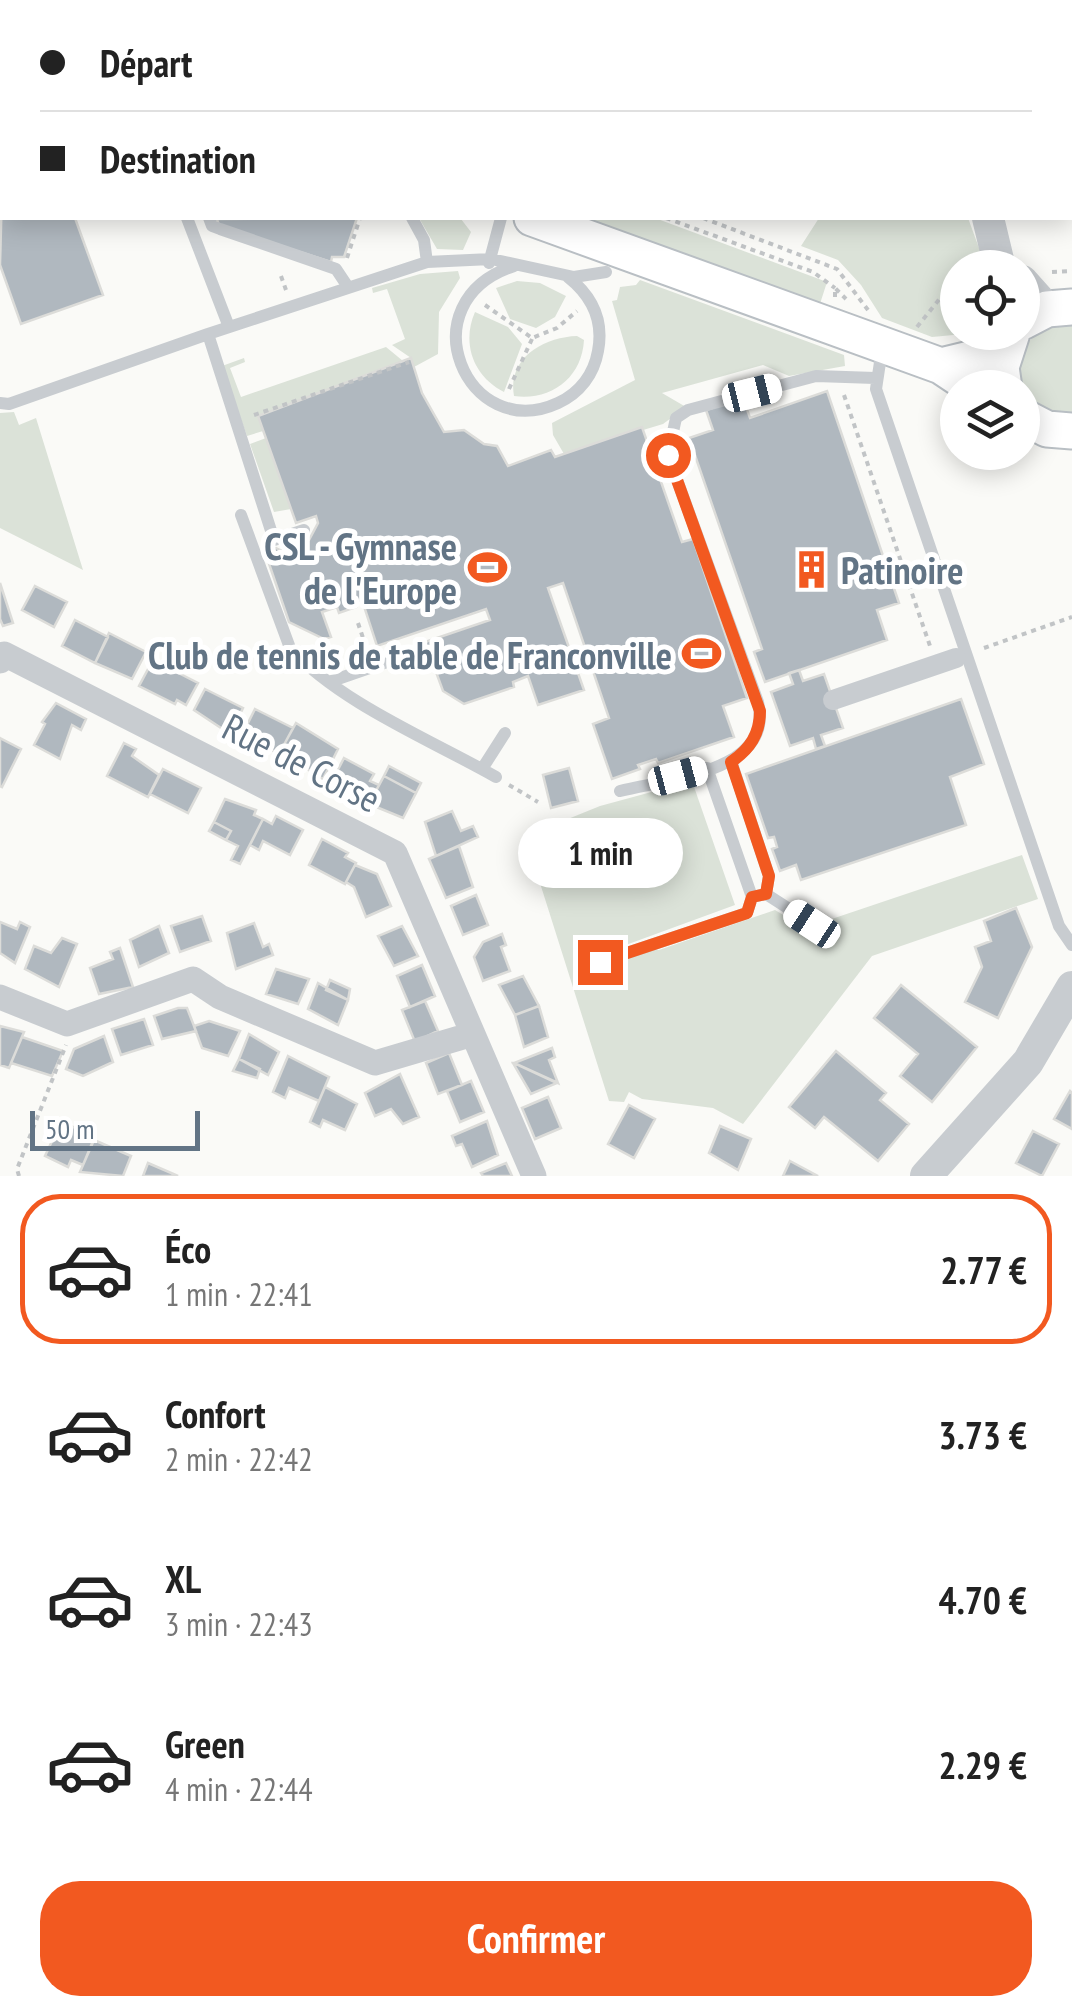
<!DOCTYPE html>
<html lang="fr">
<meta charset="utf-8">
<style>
:root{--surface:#fff;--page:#f2f2f2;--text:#222;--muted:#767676;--line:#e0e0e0;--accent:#f25920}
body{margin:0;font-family:"PT Sans Narrow",sans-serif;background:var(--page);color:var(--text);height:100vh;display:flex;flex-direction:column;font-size:38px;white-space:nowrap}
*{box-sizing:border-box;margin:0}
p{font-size:32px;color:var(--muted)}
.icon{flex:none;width:55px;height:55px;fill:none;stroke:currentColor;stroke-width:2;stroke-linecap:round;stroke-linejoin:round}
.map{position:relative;height:1176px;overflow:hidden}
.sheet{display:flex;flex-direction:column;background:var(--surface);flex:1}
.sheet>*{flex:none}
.hud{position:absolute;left:0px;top:0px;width:1072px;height:220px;box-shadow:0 5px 25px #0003;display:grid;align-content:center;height:220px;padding:0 40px;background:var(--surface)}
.tools{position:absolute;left:940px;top:250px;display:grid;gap:20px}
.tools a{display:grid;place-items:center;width:100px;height:100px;border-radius:50%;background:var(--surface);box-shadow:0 5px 25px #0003;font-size:50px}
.scale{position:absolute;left:30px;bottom:25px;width:170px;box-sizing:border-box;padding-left:10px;border:5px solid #627485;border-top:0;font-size:28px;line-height:35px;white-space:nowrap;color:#627485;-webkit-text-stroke:8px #fff;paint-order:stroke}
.end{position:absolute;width:45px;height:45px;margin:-22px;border:12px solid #f25920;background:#fff;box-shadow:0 0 0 5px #fff}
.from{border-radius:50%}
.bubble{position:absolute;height:70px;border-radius:35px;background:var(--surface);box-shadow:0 5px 25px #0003;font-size:32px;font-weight:600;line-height:70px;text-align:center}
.car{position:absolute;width:30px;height:60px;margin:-30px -15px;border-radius:12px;box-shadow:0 0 8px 2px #0007;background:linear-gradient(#fff 24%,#345 0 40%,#fff 0 76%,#345 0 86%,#fff 0)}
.hud b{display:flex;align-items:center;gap:35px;height:95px;font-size:38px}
.hud b+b{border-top:2px solid var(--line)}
.hud i{width:25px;height:25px;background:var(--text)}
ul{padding:18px 0 0;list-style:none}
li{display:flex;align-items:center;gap:30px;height:150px;margin:0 20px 15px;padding:0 20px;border:5px solid transparent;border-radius:40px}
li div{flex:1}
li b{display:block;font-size:38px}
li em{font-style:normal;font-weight:600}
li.on{border-color:var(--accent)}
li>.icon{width:90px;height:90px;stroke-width:1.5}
.action{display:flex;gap:20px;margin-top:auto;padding:20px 40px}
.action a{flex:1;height:115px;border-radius:40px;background:var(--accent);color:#fff;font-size:40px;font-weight:600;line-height:115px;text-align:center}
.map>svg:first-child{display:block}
.green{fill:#dbe2d8}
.building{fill:#b0b8bf;stroke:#dcdcd9;stroke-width:2.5}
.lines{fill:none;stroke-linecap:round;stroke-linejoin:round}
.secondary-casing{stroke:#b9bfc4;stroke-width:39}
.path{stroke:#c1c4c6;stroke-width:4;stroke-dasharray:5 5;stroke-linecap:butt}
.service{stroke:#c8ccd0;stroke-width:12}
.pedestrian{stroke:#c8ccd0;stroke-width:20}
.minor{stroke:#c8ccd0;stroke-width:25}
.tertiary{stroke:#c8ccd0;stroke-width:32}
.secondary{stroke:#fff;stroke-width:35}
.route{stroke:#f25920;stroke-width:12}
.labels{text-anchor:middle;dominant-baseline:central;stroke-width:10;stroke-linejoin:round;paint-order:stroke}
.poi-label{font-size:38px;font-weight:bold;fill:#627485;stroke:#fff;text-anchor:end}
.street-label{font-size:38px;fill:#627485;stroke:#fff}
</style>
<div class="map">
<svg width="1072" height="1176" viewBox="0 0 1072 1176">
<rect width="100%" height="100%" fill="#fafaf7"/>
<!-- green -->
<path class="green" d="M147 0H557L153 2Z
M419 218 461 219 471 232 463 250 437 249Z
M568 218H655L827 282 818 310Z
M819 218H968L986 267 958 268V332L964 334 932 337 882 318 861 285 838 260 801 246Z
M458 271 460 278 439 312 438 354 414 367 411 358 392 345 405 339 387 289 373 293 372 288 420 274Z
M640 280 844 355 845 366 789 376 763 365 662 393 686 407 663 424 564 454 553 435 552 423 635 380 612 301 617 300 620 287 636 285Z
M517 281 540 283 566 296 555 317 536 328 510 319 496 288Z
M475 312 508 327 522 344 504 392C474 377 461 344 475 312Z
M1062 324 1072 325V415C1006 415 998 337 1062 324Z
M577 336 584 340C582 378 551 401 514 396 507 358 544 337 577 336Z
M386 347 403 361 259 416 263 431 247 436 222 366 244 358 245 362 230 368 241 397Z
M14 412 19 425 36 418 83 570 0 528V413Z
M266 438 291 509 274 512 250 444Z
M692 781 735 905 623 946 659 950 775 910 805 928 1022 855 1038 899 872 956 743 1124 713 1108 642 1099 629 1092 624 1102 609 1101 533 861 531 834 600 806Z"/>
<!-- building -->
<path class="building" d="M2 191V218H75L103 295 21 324 0 265Z
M357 218 344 257H332L331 262 219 226 217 219Z
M411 358 422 393 444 432 464 430 484 444 497 446 508 466 551 450 555 457 642 427 682 542 693 539 747 698 723 706 734 737 658 763 656 759 638 765 640 769 612 779 593 724 609 718 563 583 548 588 584 690 538 705 528 676 513 682 514 687 464 704 443 691 425 642 490 620 486 609 377 646 362 600 354 602 356 607 339 613 337 607 322 612 331 637 324 639 289 622 265 552 276 548 284 552 289 544 309 540 318 523 316 516 296 523 258 416Z
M827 391 899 603 877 610 887 640 765 682 754 652 762 649 689 438 713 430 706 410 743 398 750 418Z
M0 583 13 623 3 626 0 619Z
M35 586 67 602 54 627 22 610Z
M75 620 108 637 95 663 62 646Z
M109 633 146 652 132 679 95 663Z
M153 660 198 683 186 705 177 700 175 704 139 686Z
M799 670 803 681 824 674 843 728 821 735 825 746 816 749 813 738 790 746 771 692 793 684 789 673Z
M205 689 243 708 230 734 194 710Z
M961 699 984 764 950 777 966 825 801 880 796 865 780 871 772 849 777 847 774 837 768 838 746 774Z
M56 703 86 719 81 730 72 725 60 759 34 745 45 724 42 722Z
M255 709 293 728 279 754 242 735Z
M296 723 338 749 323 779 280 752Z
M0 738 21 749 2 787 0 786Z
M124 743 136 749 132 756 159 775 148 797 107 776Z
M344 758 374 774 370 781 379 785 369 804 331 783Z
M389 766 421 783 416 793 384 776Z
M569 768 578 801 551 808 543 775Z
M163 769 201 788 188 813 150 794Z
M384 776 416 793 403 818 369 804Z
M225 799 256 810 254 815 263 819 240 864 231 860 238 846 226 840 231 831 214 822Z
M452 811 461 831 473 826 478 837 436 856 425 822Z
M276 816 303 830 290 855 263 841 259 850 250 845 263 819 272 824Z
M214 822 231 831 226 840 209 831Z
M322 839 348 853 345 857 356 863 345 884 309 865Z
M459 846 473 887 446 898 429 859Z
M355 865 377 874 391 906 366 917 354 887 346 882Z
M476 895 488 925 463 935 451 906Z
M1016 908 1032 947 998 1018 965 1002 982 967 975 947 991 941 984 921Z
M202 916 211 941 180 952 171 926Z
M0 922 17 929 20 922 30 927 15 963 0 953Z
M254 923 263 947 269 944 273 955 236 969 227 933Z
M159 926 169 953 139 967 130 940Z
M402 926 418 956 394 966 378 936Z
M502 934 506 945 501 947 510 971 483 981 474 957 483 942Z
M62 938 77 944 59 987 25 969 34 946 51 953Z
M120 948 133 987 99 994 90 968 113 959 110 952Z
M422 965 435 996 410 1007 397 976Z
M276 969 309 979 298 1004 266 994Z
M523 976 539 1006 515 1015 499 985Z
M330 980 350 989 348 1000 326 990Z
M318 983 348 1000 338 1025 308 1009Z
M901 985 977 1047 932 1102 900 1076 918 1054 874 1018Z
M425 1001 438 1031 415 1042 402 1010Z
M539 1006 548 1037 524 1047 515 1015Z
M178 1008H187L196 1031 162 1039 154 1016Z
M144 1019 153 1045 121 1055 112 1029Z
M209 1021 240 1031 228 1056 202 1048 194 1026Z
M0 1026 24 1032 9 1068 0 1065Z
M249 1034 279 1052 268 1075 239 1059Z
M104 1036 113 1062 83 1076 66 1069 74 1049Z
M22 1037 63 1051 52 1076 11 1063Z
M552 1048 555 1057 549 1060 558 1083 514 1063Z
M836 1051 886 1093 880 1100 909 1124 878 1161 824 1117 815 1128 789 1107Z
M449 1053 462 1085 438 1094 426 1063Z
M288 1056 329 1077 319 1101 289 1088 285 1098 273 1092Z
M239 1059 260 1069 257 1078 233 1071Z
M513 1063H514L557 1083 531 1094Z
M400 1074 419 1117 403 1124 391 1109 375 1116 365 1093Z
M471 1081 484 1112 460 1122 447 1091Z
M325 1087 357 1104 345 1130 323 1120 320 1127 310 1122Z
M1070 1091 1072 1093V1129L1054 1119Z
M548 1097 561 1128 535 1139 522 1108Z
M629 1105 655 1119 634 1158 608 1144Z
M487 1121 498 1155 472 1167 462 1144 456 1146 452 1136Z
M61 1122 95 1136 83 1165 71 1160 68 1167 45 1156Z
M720 1126 751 1139 738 1170 709 1153Z
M1033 1131 1059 1144 1042 1176 1016 1163Z
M94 1140 131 1156 123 1176 80 1172Z
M790 1161 818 1176H783Z
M148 1163 178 1176H143Z
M506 1163 512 1176H483L481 1173Z"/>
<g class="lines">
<defs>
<path id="secondary" d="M0 19 2 20
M532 218 941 366 974 388
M1022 322 1047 309 1072 307
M941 366 1003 351
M1004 388 1001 367 1012 333
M1022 416 1047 429 1072 431"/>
</defs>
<!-- secondary casing -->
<use href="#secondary" class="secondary-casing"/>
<!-- path -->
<path class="path" d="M81 0 88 2
M116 0 123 2
M1070 97H1072
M666 218 813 272 835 288
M703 218 837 269 868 310
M347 258 360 218
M1052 272 1072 271
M281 276 286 290
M835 297V288L846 299
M485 305 532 338 557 328 577 311
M917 327 958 276
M509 389 532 339
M844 395 930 646
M254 415 409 362
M358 623 368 653
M984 648 1072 617
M509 785 538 802
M19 1176 17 1169 66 1045"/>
<!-- service -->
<path class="service" d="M187 218 229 327
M209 218 212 226 220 229 336 269 348 287
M412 218 424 240 427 262
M489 263 501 218
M514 266C405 302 467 445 558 403 580 393 594 374 598 351 604 320 592 296 568 277
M882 349 876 389 1059 926 1072 945
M0 403 9 404 208 334
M241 515 290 648C340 703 431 740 496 777
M304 530 274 540 208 334 427 262 491 259 574 277 606 272
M329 682 404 656
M731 761 769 876 766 894
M707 768 752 897 766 894 811 923
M482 769 505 733
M620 791C666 779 775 773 758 702L668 455 676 418 688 410 816 376 875 378
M600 962 747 913 752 897"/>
<!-- pedestrian -->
<path class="pedestrian" d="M833 700 956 658"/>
<!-- minor -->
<path class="minor" d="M0 661 4 654 395 853 534 1176
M0 997 67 1024 193 979 220 997 375 1063 473 1034"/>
<!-- tertiary -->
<path class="tertiary" d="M907 0 909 2
M988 218 1000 268
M1022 281 1047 309
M926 1176 1028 1062 1072 987"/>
<!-- secondary -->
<use href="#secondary" class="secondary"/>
</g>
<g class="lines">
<!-- route -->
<path class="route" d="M600 962 747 913 752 897 766 894 769 876 731 762C750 749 760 734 760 711L668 455"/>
</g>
<!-- icons -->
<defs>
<symbol id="stadium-bare" viewBox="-9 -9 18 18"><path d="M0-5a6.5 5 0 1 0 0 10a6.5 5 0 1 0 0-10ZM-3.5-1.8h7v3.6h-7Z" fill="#f25920" stroke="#fff" stroke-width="2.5" paint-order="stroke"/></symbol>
<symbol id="building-bare" viewBox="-9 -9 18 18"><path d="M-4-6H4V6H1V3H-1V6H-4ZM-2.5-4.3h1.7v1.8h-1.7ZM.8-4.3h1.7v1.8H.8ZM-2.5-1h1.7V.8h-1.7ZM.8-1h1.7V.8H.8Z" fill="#f25920" stroke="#fff" stroke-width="2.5" paint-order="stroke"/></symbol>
</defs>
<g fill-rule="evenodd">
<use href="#stadium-bare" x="460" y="540" width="55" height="55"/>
<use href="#building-bare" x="784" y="542" width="55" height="55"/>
<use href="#stadium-bare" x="674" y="626" width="55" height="55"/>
</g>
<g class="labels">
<!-- poi labels -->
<g class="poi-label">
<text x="457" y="545">CSL - Gymnase<tspan x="457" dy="44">de l'Europe</tspan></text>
<text x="841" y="569" text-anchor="start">Patinoire</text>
<text x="672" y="654">Club de tennis de table de Franconville</text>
</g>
<!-- street labels -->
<g class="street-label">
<text transform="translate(302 762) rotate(27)">Rue de Corse</text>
</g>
</g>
</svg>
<div class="tools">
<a><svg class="icon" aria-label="locate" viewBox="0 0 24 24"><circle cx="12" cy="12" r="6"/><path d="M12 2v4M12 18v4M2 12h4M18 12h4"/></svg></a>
<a><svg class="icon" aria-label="layers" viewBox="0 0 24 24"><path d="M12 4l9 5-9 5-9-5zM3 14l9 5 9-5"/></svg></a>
</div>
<div class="scale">50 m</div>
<i class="end from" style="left:668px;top:455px"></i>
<i class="end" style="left:600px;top:962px"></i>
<div class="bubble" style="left:518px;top:818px;width:165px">1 min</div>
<i class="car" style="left:752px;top:393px;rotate:76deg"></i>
<i class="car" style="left:678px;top:776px;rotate:75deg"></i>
<i class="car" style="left:812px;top:924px;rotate:303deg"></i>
<div class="hud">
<b><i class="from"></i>Départ</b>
<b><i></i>Destination</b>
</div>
</div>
<section class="sheet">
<ul>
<li class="on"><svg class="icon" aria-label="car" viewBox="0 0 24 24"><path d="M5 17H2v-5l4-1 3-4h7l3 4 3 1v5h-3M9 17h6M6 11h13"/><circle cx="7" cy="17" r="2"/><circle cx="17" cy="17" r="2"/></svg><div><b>Éco</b><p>1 min · 22:41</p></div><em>2.77 €</em></li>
<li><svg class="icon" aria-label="car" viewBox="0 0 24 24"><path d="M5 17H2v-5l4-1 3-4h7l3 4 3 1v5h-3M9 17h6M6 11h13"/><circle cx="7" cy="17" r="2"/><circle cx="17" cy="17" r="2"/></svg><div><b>Confort</b><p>2 min · 22:42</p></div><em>3.73 €</em></li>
<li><svg class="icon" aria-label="car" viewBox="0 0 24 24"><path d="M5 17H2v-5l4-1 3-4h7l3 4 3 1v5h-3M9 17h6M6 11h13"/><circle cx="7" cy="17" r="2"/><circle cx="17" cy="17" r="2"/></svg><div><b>XL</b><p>3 min · 22:43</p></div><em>4.70 €</em></li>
<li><svg class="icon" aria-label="car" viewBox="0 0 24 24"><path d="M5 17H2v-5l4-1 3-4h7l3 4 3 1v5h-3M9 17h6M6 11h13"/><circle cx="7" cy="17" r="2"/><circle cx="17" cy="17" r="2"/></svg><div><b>Green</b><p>4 min · 22:44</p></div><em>2.29 €</em></li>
</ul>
<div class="action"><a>Confirmer</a></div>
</section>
